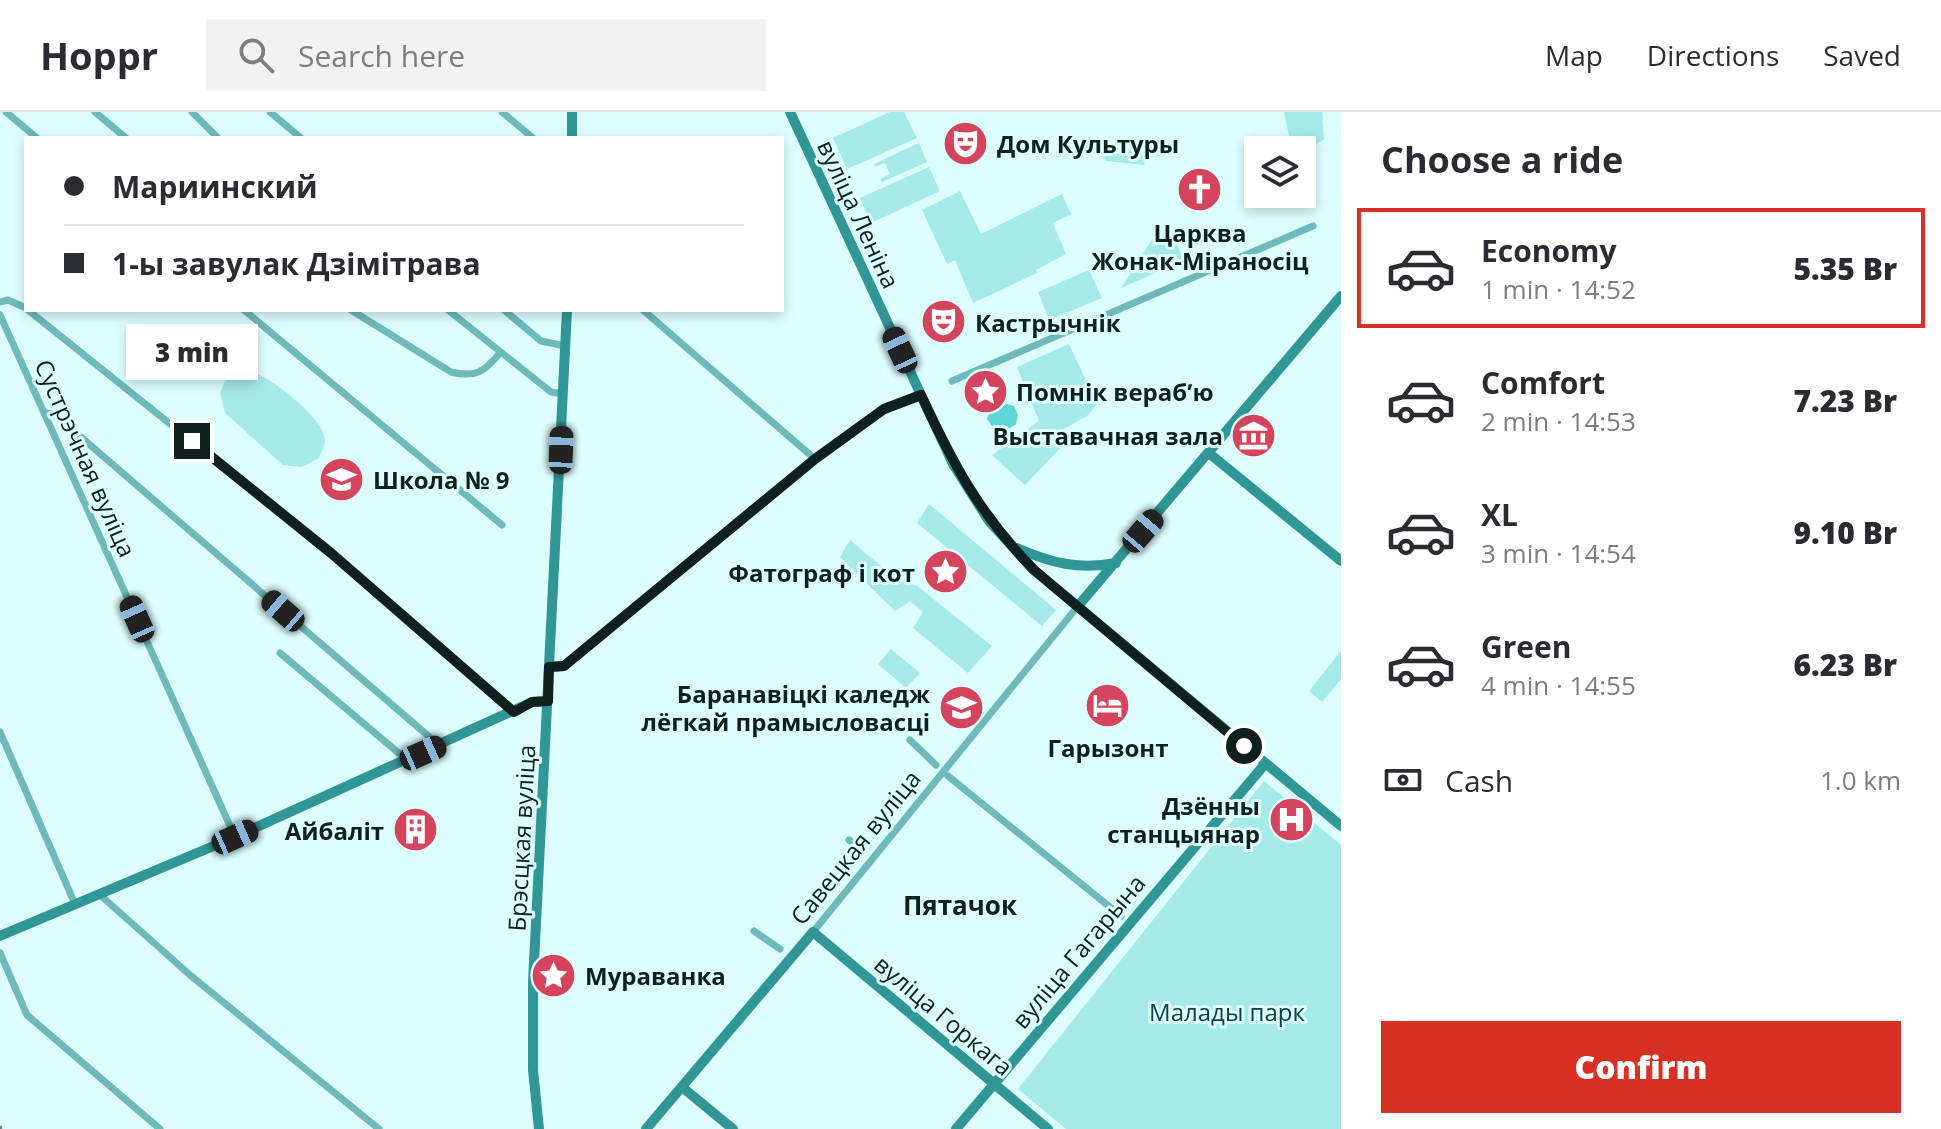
<!DOCTYPE html>
<meta charset="utf-8">
<style>
:root{--surface:#fff;--page:#f2f2f3;--text:#2b2b33;--muted:#7c7c81;--line:#e1e1e2;--accent:#d93025}
body{margin:0;font-family:"Open Sans",sans-serif;background:var(--page);color:var(--text);height:100vh;display:flex;flex-direction:column;font-size:30px;white-space:nowrap}
*{box-sizing:border-box;margin:0}
p{font-size:26px;color:var(--muted)}
.icon{flex:none;width:44px;height:44px;fill:none;stroke:currentColor;stroke-width:2;stroke-linecap:round;stroke-linejoin:round}
.map{position:relative;flex:1;overflow:hidden}
.drawer{display:flex;flex-direction:column;background:var(--surface);width:600px}
.drawer>*{flex:none}
.top-card{position:absolute;left:24px;top:24px;width:760px;height:176px;border-radius:0px;box-shadow:0 4px 12px #0003;display:grid;align-content:center;height:176px;padding:0 40px;background:var(--surface)}
.fabs{position:absolute;left:1244px;top:24px;display:grid;gap:16px}
.fabs a{display:grid;place-items:center;width:72px;height:72px;border-radius:0px;background:var(--surface);box-shadow:0 4px 12px #0003;font-size:40px}
.end{position:absolute;width:36px;height:36px;margin:-18px;border:10px solid #0f201f;background:#fff;box-shadow:0 0 0 4px #fff}
.from{border-radius:50%}
.bubble{position:absolute;height:56px;border-radius:0px;background:var(--surface);box-shadow:0 4px 12px #0003;font-size:26px;font-weight:800;line-height:56px;text-align:center}
.car{position:absolute;width:24px;height:48px;margin:-24px -12px;border-radius:10px;box-shadow:0 0 6px 2px #0007;background:linear-gradient(#222 24%,#8ab4d8 0 40%,#222 0 76%,#8ab4d8 0 86%,#222 0)}
.top-card b{display:flex;align-items:center;gap:28px;height:76px;font-size:30px}
.top-card b+b{border-top:2px solid var(--line)}
.top-card i{width:20px;height:20px;background:var(--text)}
ul{padding:0;list-style:none}
li{display:flex;align-items:center;gap:24px;height:120px;margin:0 16px 12px;padding:0 24px;border:4px solid transparent;border-radius:0px}
li div{flex:1}
li b{display:block;font-size:30px}
li em{font-style:normal;font-weight:800}
li.active{border-color:var(--accent)}
li>.icon{width:72px;height:72px;stroke-width:1.5}
h2{padding:0 40px;font-size:36px;line-height:96px}
.pay{display:flex;align-items:center;gap:20px;height:88px;padding:0 40px;font-size:30px}
.pay p{margin-inline-start:auto}
.button{display:flex;gap:16px;margin-top:auto;padding:16px 40px}
.button a{flex:1;height:92px;border-radius:0px;background:var(--accent);color:#fff;font-size:32px;font-weight:800;line-height:92px;text-align:center}
header{display:flex;align-items:center;gap:48px;box-sizing:border-box;height:112px;padding:0 40px;background:var(--surface);border-bottom:2px solid var(--line)}
header strong{font-size:38px}
nav{display:flex;gap:44px;margin-inline-start:auto;font-size:28px}
.search{width:560px;height:72px;background:var(--page);display:flex;align-items:center;gap:20px;box-sizing:border-box;padding:0 28px;border-radius:0px;color:var(--muted);font-size:30px}
main{display:flex;flex:1;min-height:0}
.map>svg:first-child{display:block}
.green{fill:#a5e9e8}
.forest{fill:#5dd5d4}
.lines{fill:none;stroke-linecap:round;stroke-linejoin:round}
.street{stroke:#6eb9b9;stroke-width:7}
.secondary{stroke:#319796;stroke-width:10}
.rail{stroke:#647c7b;stroke-width:3;stroke-dasharray:12 6;stroke-linecap:butt}
.route{stroke:#0f201f;stroke-width:10}
.labels{text-anchor:middle;dominant-baseline:central;stroke-width:6;stroke-linejoin:round;paint-order:stroke}
.poi-label{font-size:24px;font-weight:bold;fill:#0f201f;stroke:#dcfefd;text-anchor:start}
.street-label{font-size:24px;fill:#0f201f;stroke:#dcfefd}
.park-label{font-size:24px;fill:#0a4343;stroke:#dcfefd}
.neighbourhood-label{font-size:26px;font-weight:bold;fill:#0f201f;stroke:#dcfefd}
</style>
<header>
<strong>Hoppr</strong>
<div class="search"><svg class="icon" aria-label="search" viewBox="0 0 24 24"><circle cx="10" cy="10" r="6"/><path d="M15 15l6 6"/></svg>Search here</div>
<nav><a>Map</a><a>Directions</a><a>Saved</a></nav>
</header>
<main>
<div class="map">
<svg width="1341" height="1017" viewBox="0 0 1341 1017">
<rect width="100%" height="100%" fill="#dcfefd"/>
<!-- green -->
<path class="green" d="M890 0H904L917 26 847 57 833 26Z
M1284 0H1322L1324 27 1302 44V38H1292Z
M1173 29 1165 44 1146 45 1144 53 1106 49 1103 45Z
M919 31 927 50 882 70 880 67 890 62 885 51 875 55 874 52Z
M929 55 940 79 871 111 860 86Z
M960 79 981 122 1062 82 1071 102 1053 111 1066 142 1036 158 1037 161 973 191 955 148 947 152 922 98Z
M1171 119 1184 148 1121 176 1153 126Z
M1089 158 1102 186 1049 208 1038 180Z
M1069 232 1097 292 1087 304 1060 319 1065 331 1025 373 992 343 1039 309 1017 255Z
M243 257C264 259 324 305 325 328 325 333 321 341 319 346L302 355 283 353 225 301 220 281 227 264Z
M929 392 1056 498 1042 514 917 411Z
M850 428 894 465 917 474 992 534 968 561 913 516 923 500 910 489 895 499 840 445Z
M891 537 920 561 906 576 878 552Z
M1341 539V567L1322 590 1309 579Z
M1264 669 1341 733V1017H1066L1018 977Z"/>
<!-- forest -->
<path class="forest" d="M1000 290 1014 294 1018 303 1016 312 1004 320 995 318 987 307 992 294Z"/>
<g class="lines">
<!-- street -->
<path class="street" d="M6 0 37 26
M95 0 126 26
M192 0 218 26
M270 0 301 26
M502 0 533 26
M0 190 8 188 26 196
M28 198 331 441 514 600
M244 198 502 413
M351 198 451 260C476 266 484 260 500 241
M448 198 551 280 563 282
M504 198 541 229 565 234
M643 198 815 347
M0 203 235 725
M952 269 1313 114
M44 301 54 302 440 634
M280 541 407 648
M0 620 75 792
M910 628 936 653
M948 664 1121 804
M849 728 862 739
M99 782 190 863 379 1017
M754 819 780 837
M813 820 1078 494
M0 841 27 903 160 1017"/>
<!-- secondary -->
<path class="secondary" d="M790 0 953 352 989 409 1034 458 1341 714
M572 26V0
M1210 342 1341 449
M1017 436C1051 451 1079 458 1116 451
M1078 494 1341 184
M549 555 564 554 815 347 884 297 921 283
M0 824 235 725 532 590 548 589
M682 975 733 1017
M539 1017 533 958V870L567 198
M646 1017 813 820 1048 1017
M956 1017 1265 652"/>
<!-- rail -->
<path class="rail" d="M0 1014 1 1017"/>
</g>
<g class="lines">
<!-- route -->
<path class="route" d="M192 329 331 441 514 600 532 590 548 589 549 555 564 554 815 347 884 297 921 283C954 354 979 401 1034 458L1244 634"/>
</g>
<!-- icons -->
<defs>
<symbol id="theatre-disc" viewBox="-11 -11 22 22"><circle r="9.5" fill="#d4445c" stroke="#dcfefd"/><path d="M-5-5.5Q0-4 5-5.5V0Q5 5 0 6Q-5 5-5 0ZM-3.3-2.5H-1v1.5H-3.3ZM1-2.5H3.3v1.5H1ZM-2.8 1Q0 5.5 2.8 1Z" fill="#fff"/></symbol>
<symbol id="church-disc" viewBox="-11 -11 22 22"><circle r="9.5" fill="#d4445c" stroke="#dcfefd"/><path d="M-1.2-6h2.4v3.5h3.3v2.4h-3.3V6h-2.4V-.1h-3.3v-2.4h3.3Z" fill="#fff"/></symbol>
<symbol id="sight-disc" viewBox="-11 -11 22 22"><circle r="9.5" fill="#d4445c" stroke="#dcfefd"/><path d="M0-6L1.8-2.2L6-1.7L2.9 1.2L3.7 5.4L0 3.3L-3.7 5.4L-2.9 1.2L-6-1.7L-1.8-2.2Z" fill="#fff"/></symbol>
<symbol id="museum-disc" viewBox="-11 -11 22 22"><circle r="9.5" fill="#d4445c" stroke="#dcfefd"/><path d="M0-6L6-3V-2H-6V-3ZM-5-1h2V3h-2ZM-1-1h2V3h-2ZM3-1h2V3H3ZM-6 4H6V6H-6Z" fill="#fff"/></symbol>
<symbol id="school-disc" viewBox="-11 -11 22 22"><circle r="9.5" fill="#d4445c" stroke="#dcfefd"/><path d="M0-5L7-2L0 1L-7-2ZM-4 1L0 2.5L4 1V4Q0 6-4 4Z" fill="#fff"/></symbol>
<symbol id="hotel-disc" viewBox="-11 -11 22 22"><circle r="9.5" fill="#d4445c" stroke="#dcfefd"/><path d="M-6-4.5h1.5V1H6V5H4.5V3h-9V5H-6ZM-4 0a1.8 1.8 0 1 1 3.6 0ZM.5 0V-2.5h3Q6-2.5 6 0Z" fill="#fff"/></symbol>
<symbol id="university-disc" viewBox="-11 -11 22 22"><circle r="9.5" fill="#d4445c" stroke="#dcfefd"/><path d="M0-5L7-2L0 1L-7-2ZM-4 1L0 2.5L4 1V4Q0 6-4 4Z" fill="#fff"/></symbol>
<symbol id="hospital-disc" viewBox="-11 -11 22 22"><circle r="9.5" fill="#d4445c" stroke="#dcfefd"/><path d="M-5-5h3v3.5h4V-5h3V5h-3V1.5h-4V5h-3Z" fill="#fff"/></symbol>
<symbol id="building-disc" viewBox="-11 -11 22 22"><circle r="9.5" fill="#d4445c" stroke="#dcfefd"/><path d="M-4-6H4V6H1V3H-1V6H-4ZM-2.5-4.3h1.7v1.8h-1.7ZM.8-4.3h1.7v1.8H.8ZM-2.5-1h1.7V.8h-1.7ZM.8-1h1.7V.8H.8Z" fill="#fff"/></symbol>
</defs>
<g fill-rule="evenodd">
<use href="#theatre-disc" x="940" y="6" width="51" height="51"/>
<use href="#church-disc" x="1174" y="52" width="51" height="51"/>
<use href="#theatre-disc" x="918" y="184" width="51" height="51"/>
<use href="#sight-disc" x="960" y="254" width="51" height="51"/>
<use href="#museum-disc" x="1228" y="298" width="51" height="51"/>
<use href="#school-disc" x="316" y="342" width="51" height="51"/>
<use href="#sight-disc" x="920" y="434" width="51" height="51"/>
<use href="#hotel-disc" x="1082" y="568" width="51" height="51"/>
<use href="#university-disc" x="936" y="570" width="51" height="51"/>
<use href="#hospital-disc" x="1266" y="682" width="51" height="51"/>
<use href="#building-disc" x="390" y="692" width="51" height="51"/>
<use href="#sight-disc" x="528" y="838" width="51" height="51"/>
</g>
<g class="labels">
<!-- poi labels -->
<g class="poi-label">
<text x="997" y="31">Дом Культуры</text>
<text x="1200" y="120" text-anchor="middle">Царква<tspan x="1200" dy="28">Жонак-Міраносіц</tspan></text>
<text x="975" y="210">Кастрычнік</text>
<text x="1016" y="279">Помнік верабʼю</text>
<text x="1223" y="323" text-anchor="end">Выставачная зала</text>
<text x="373" y="367">Школа № 9</text>
<text x="915" y="460" text-anchor="end">Фатограф і кот</text>
<text x="930" y="581" text-anchor="end">Баранавіцкі каледж<tspan x="930" dy="28">лёгкай прамысловасці</tspan></text>
<text x="1108" y="635" text-anchor="middle">Гарызонт</text>
<text x="1260" y="693" text-anchor="end">Дзённы<tspan x="1260" dy="28">станцыянар</tspan></text>
<text x="384" y="718" text-anchor="end">Айбаліт</text>
<text x="585" y="863">Мураванка</text>
</g>
<!-- street labels -->
<g class="street-label">
<text transform="translate(859 102) rotate(65)">вуліца Леніна</text>
<text transform="translate(86 346) rotate(66)">Сустрэчная вуліца</text>
<text transform="translate(521 726) rotate(-87)">Брэсцкая вуліца</text>
<text transform="translate(855 735) rotate(-51)">Савецкая вуліца</text>
<text transform="translate(1078 839) rotate(-50)">вуліца Гагарына</text>
<text transform="translate(944 903) rotate(40)">вуліца Горкага</text>
</g>
<!-- park labels -->
<g class="park-label">
<text x="1227" y="899">Малады парк</text>
</g>
<!-- neighbourhood labels -->
<g class="neighbourhood-label">
<text x="960" y="793">Пятачок</text>
</g>
</g>
</svg>
<div class="fabs">
<a><svg class="icon" aria-label="layers" viewBox="0 0 24 24"><path d="M12 4l9 5-9 5-9-5zM3 14l9 5 9-5"/></svg></a>
</div>
<i class="end from" style="left:1244px;top:634px"></i>
<i class="end" style="left:192px;top:329px"></i>
<div class="bubble" style="left:126px;top:212px;width:132px">3 min</div>
<i class="car" style="left:900px;top:238px;rotate:335deg"></i>
<i class="car" style="left:561px;top:338px;rotate:2deg"></i>
<i class="car" style="left:1143px;top:419px;rotate:41deg"></i>
<i class="car" style="left:283px;top:499px;rotate:311deg"></i>
<i class="car" style="left:137px;top:507px;rotate:336deg"></i>
<i class="car" style="left:423px;top:641px;rotate:66deg"></i>
<i class="car" style="left:235px;top:725px;rotate:66deg"></i>
<div class="top-card">
<b><i class="from"></i>Мариинский</b>
<b><i></i>1-ы завулак Дзімітрава</b>
</div>
</div>
<section class="drawer">
<h2>Choose a ride</h2>
<ul>
<li class="active"><svg class="icon" aria-label="car" viewBox="0 0 24 24"><path d="M5 17H2v-5l4-1 3-4h7l3 4 3 1v5h-3M9 17h6M6 11h13"/><circle cx="7" cy="17" r="2"/><circle cx="17" cy="17" r="2"/></svg><div><b>Economy</b><p>1 min · 14:52</p></div><em>5.35 Br</em></li>
<li><svg class="icon" aria-label="car" viewBox="0 0 24 24"><path d="M5 17H2v-5l4-1 3-4h7l3 4 3 1v5h-3M9 17h6M6 11h13"/><circle cx="7" cy="17" r="2"/><circle cx="17" cy="17" r="2"/></svg><div><b>Comfort</b><p>2 min · 14:53</p></div><em>7.23 Br</em></li>
<li><svg class="icon" aria-label="car" viewBox="0 0 24 24"><path d="M5 17H2v-5l4-1 3-4h7l3 4 3 1v5h-3M9 17h6M6 11h13"/><circle cx="7" cy="17" r="2"/><circle cx="17" cy="17" r="2"/></svg><div><b>XL</b><p>3 min · 14:54</p></div><em>9.10 Br</em></li>
<li><svg class="icon" aria-label="car" viewBox="0 0 24 24"><path d="M5 17H2v-5l4-1 3-4h7l3 4 3 1v5h-3M9 17h6M6 11h13"/><circle cx="7" cy="17" r="2"/><circle cx="17" cy="17" r="2"/></svg><div><b>Green</b><p>4 min · 14:55</p></div><em>6.23 Br</em></li>
</ul>
<div class="pay"><svg class="icon" aria-label="cash" viewBox="0 0 24 24"><path d="M3 7h18v10H3z"/><circle cx="12" cy="12" r="2"/></svg>Cash<p>1.0 km</p></div>
<div class="button"><a>Confirm</a></div>
</section>
</main>
